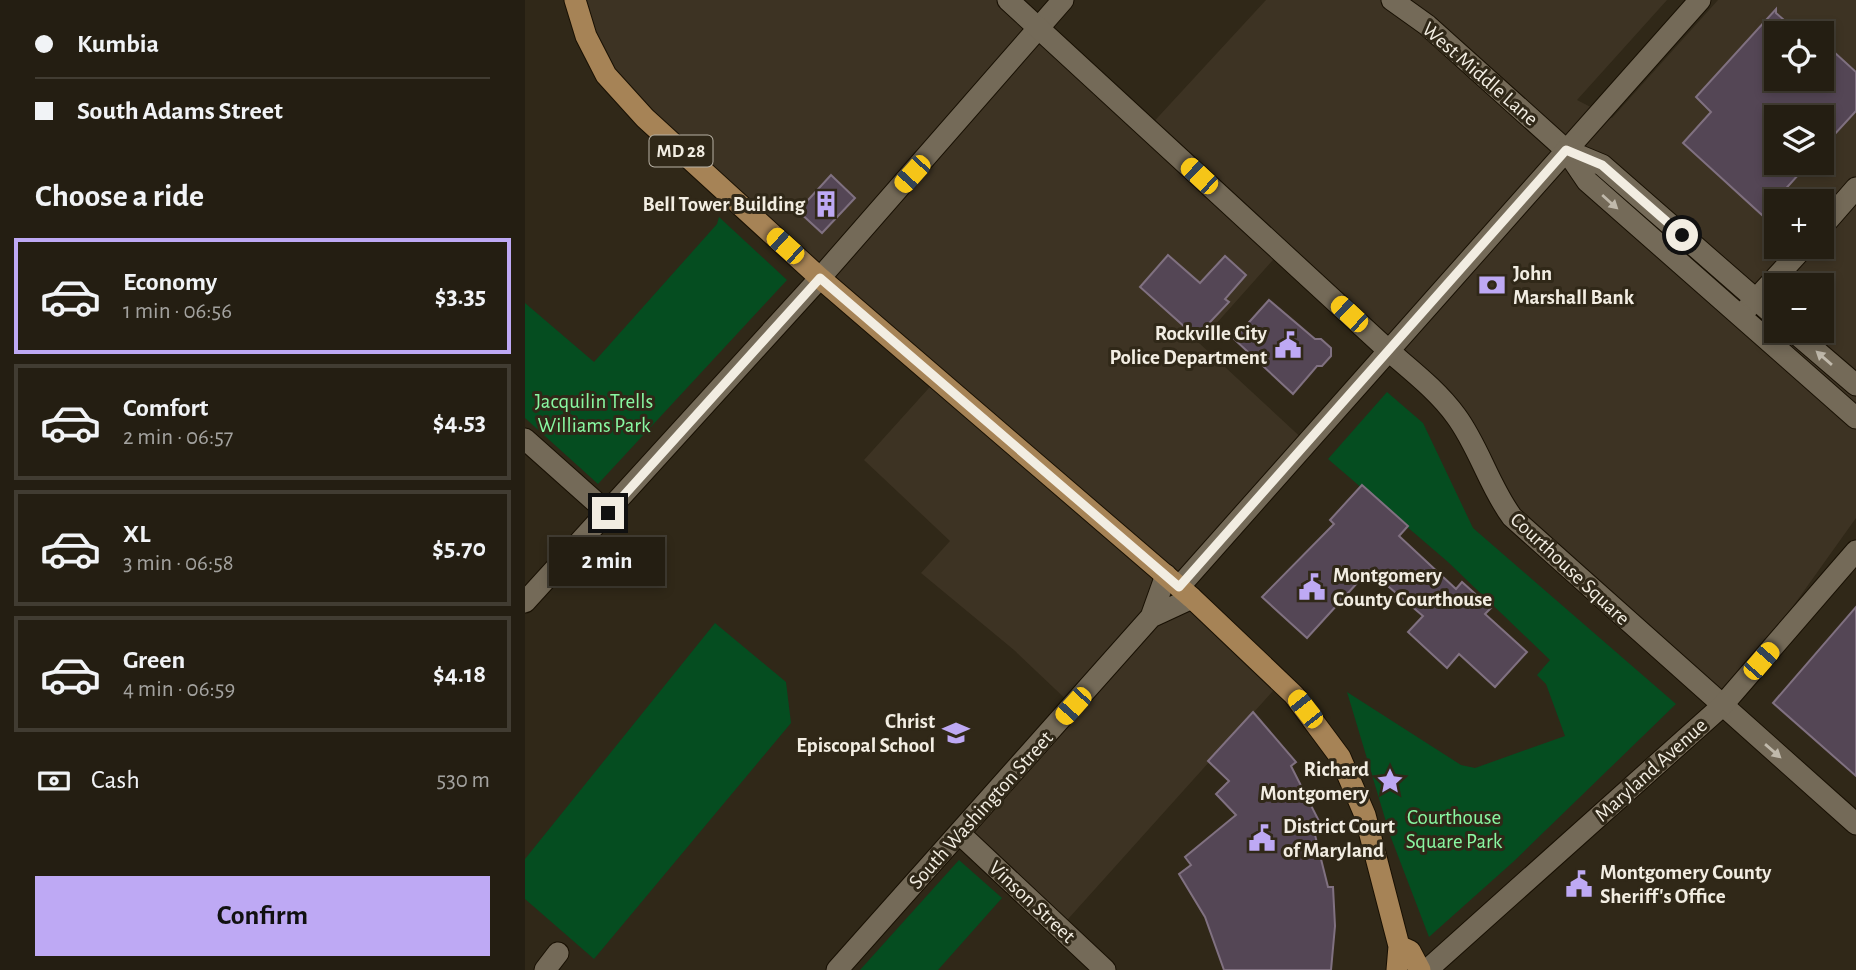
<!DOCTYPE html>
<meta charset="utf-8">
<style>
:root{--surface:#241e12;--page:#2c271b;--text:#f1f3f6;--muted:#a3a29f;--line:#413c32;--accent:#bea9f4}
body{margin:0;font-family:"Alegreya Sans",sans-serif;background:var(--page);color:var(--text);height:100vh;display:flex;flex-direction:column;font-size:26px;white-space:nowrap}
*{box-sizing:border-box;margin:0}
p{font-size:23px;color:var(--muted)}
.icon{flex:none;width:38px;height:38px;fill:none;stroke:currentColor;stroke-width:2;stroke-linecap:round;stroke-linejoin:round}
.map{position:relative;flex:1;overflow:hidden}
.drawer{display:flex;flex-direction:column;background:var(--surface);width:525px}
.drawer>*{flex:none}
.guide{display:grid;align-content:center;height:154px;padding:0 35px;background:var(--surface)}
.fabs{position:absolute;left:1239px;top:21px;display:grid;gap:14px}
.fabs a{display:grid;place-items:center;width:70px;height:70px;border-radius:0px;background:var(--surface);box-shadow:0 4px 10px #0003,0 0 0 2px var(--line);font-size:35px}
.end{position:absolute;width:32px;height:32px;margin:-16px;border:9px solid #f2ede2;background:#111;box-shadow:0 0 0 4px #111}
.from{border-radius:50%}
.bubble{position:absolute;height:49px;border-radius:0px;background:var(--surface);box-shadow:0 4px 10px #0003,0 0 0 2px var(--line);font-size:23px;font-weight:700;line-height:49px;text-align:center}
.car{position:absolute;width:21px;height:42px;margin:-21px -10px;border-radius:9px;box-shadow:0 0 5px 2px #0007;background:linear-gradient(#f5c518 24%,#345 0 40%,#f5c518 0 76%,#345 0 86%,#f5c518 0)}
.guide b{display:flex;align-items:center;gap:24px;height:66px;font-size:26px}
.guide b+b{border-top:2px solid var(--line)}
.guide i{width:18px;height:18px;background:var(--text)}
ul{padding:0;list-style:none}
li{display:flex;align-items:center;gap:21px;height:116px;margin:0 14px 10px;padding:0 21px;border:4px solid var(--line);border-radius:0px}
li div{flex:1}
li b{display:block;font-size:26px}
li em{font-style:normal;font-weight:700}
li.active{border-color:var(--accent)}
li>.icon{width:63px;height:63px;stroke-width:1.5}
h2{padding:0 35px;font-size:32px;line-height:84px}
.pay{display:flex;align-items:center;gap:18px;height:77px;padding:0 35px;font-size:26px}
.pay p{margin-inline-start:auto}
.action{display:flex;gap:14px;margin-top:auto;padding:14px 35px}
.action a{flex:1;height:80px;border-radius:0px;background:var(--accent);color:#111;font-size:28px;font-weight:700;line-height:80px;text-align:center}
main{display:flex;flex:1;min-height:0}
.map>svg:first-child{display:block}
.commercial{fill:#3d3323;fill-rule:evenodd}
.green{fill:#054d20}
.building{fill:#544655;stroke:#807181;stroke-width:2}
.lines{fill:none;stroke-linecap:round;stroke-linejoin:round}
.minor-casing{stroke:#181003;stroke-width:23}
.tertiary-casing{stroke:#181003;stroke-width:23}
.primary-casing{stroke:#181003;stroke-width:23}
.minor{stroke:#746a58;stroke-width:21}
.tertiary{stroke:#746a58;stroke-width:21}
.primary{stroke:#a68356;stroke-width:21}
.oneway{fill:#c0b9ab}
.route{stroke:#f2ede2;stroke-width:9}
.labels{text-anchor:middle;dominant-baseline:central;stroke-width:6;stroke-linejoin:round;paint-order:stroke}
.shield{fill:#302818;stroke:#b8b2a5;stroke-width:2}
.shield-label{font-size:19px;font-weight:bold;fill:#f2ede2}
.street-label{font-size:21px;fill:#f2ede2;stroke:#302818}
.poi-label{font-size:21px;font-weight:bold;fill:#f2ede2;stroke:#302818;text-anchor:end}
.park-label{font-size:21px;fill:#89f8a2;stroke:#302818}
</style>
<main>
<section class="drawer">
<div class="guide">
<b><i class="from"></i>Kumbia</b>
<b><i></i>South Adams Street</b>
</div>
<h2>Choose a ride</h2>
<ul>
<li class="active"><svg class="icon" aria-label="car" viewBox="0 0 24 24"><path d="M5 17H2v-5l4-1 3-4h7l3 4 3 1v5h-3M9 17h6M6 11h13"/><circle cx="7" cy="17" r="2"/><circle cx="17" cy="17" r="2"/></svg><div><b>Economy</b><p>1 min · 06:56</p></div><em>$3.35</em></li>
<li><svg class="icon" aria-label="car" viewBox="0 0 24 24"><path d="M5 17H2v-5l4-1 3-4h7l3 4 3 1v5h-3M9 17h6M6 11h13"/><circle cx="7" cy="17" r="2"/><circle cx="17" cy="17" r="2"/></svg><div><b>Comfort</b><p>2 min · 06:57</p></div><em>$4.53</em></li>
<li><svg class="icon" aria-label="car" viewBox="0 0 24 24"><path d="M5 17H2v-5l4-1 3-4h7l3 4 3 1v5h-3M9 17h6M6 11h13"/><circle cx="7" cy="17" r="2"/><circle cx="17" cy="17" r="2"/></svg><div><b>XL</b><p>3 min · 06:58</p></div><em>$5.70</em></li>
<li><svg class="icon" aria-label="car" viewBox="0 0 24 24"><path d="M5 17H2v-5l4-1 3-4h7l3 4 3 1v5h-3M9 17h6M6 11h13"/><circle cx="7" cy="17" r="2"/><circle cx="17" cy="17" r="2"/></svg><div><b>Green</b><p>4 min · 06:59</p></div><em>$4.18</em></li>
</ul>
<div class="pay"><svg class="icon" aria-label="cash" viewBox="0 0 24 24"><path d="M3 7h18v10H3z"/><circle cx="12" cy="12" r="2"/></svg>Cash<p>530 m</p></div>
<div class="action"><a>Confirm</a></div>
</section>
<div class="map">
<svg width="1331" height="970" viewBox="0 0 1331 970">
<rect width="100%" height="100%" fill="#302818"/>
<!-- commercial -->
<path class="commercial" d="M50 0H483L623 128 741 0H1142L1052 100 1087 118 1193 0H1331V518L1196 707 1015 545 932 417 756 251 674 343 782 443 654 587 756 682 535 928 434 833 548 706 489 650 396 573 425 541 339 460 412 379 102 99ZM1251 33H1297V79H1251ZM1251 117H1297V163H1251ZM1251 201H1297V247H1251ZM1251 285H1297V331H1251Z"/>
<!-- green -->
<path class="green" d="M194 217 262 280 73 484 0 418V303L69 362 192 224Z
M862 392 898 423 948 528 1151 704 988 862 904 937 865 835 822 692 936 765 950 768 1040 736 1021 684 1012 675 1025 660 923 562 803 459Z
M190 623 261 682 266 723 69 959 0 899V859Z
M434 860 477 898 413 970H335Z"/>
<!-- building -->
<path class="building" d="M1251 9V13L1274 33H1251V79H1297V41L1331 72V111L1297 148V117H1251V163H1284L1237 215 1158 143 1186 112 1171 97Z
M306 175 330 198 297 233 273 211Z
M643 255 675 283 700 256 721 275 700 299 704 302 671 337 615 287Z
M744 300 790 339H796L806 348V356L797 366H792L768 394 709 339Z
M837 485 883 526 874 536 931 589 937 582 966 608 960 614 1002 652 970 687 934 654 922 668 883 632 898 616 844 570 782 638 737 597 809 524 805 520Z
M1331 607V776L1248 703Z
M728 712 771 762 766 766 795 823 788 827 803 887H808L810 926 806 970H699L680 917 654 874 666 865 660 857 711 815 691 794 704 781 683 761Z"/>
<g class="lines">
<defs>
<path id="minor" d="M867 0 902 25 1041 150
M1297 227 1331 188
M1219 312 1279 247
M864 351C887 371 913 391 931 416 954 447 964 486 987 517L1331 824
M0 439 83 513
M0 602 295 278 538 0
M626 617 667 598
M434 833 580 970
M20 970 33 953
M312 970 626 617 641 575"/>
<path id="tertiary" d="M483 0 864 351
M1041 150 1062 181 1331 418
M1041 150 1077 165 1251 317
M1268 331 1331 385
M654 587 1175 0
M902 970 1196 707 1331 551"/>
<path id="primary" d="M50 0 61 36 81 75 120 118 295 278 667 598 769 695 815 757 840 815 874 946 872 970
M874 946 885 951 895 970"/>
</defs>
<!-- minor casing -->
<use href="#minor" class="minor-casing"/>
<!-- tertiary casing -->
<use href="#tertiary" class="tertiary-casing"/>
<!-- primary casing -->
<use href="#primary" class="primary-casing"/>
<!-- minor -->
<use href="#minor" class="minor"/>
<!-- tertiary -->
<use href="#tertiary" class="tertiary"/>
<!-- primary -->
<use href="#primary" class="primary"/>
</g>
<!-- one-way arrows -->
<defs><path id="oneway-solid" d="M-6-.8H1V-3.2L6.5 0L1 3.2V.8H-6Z" transform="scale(1.75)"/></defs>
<g class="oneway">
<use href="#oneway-solid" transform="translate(1085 202) rotate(42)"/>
<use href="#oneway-solid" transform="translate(1299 358) rotate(-139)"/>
<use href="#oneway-solid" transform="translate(1248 751) rotate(41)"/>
</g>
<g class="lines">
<!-- route -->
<path class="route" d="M83 513 295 278 654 587 1041 150 1077 165 1157 235"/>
</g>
<!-- icons -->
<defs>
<symbol id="building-bare" viewBox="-9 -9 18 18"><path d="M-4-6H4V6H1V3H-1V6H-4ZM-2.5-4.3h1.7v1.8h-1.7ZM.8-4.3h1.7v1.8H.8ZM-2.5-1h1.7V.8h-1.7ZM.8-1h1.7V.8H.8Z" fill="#bea9f4" stroke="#302818" stroke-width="2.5" paint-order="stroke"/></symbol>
<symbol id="bank-bare" viewBox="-9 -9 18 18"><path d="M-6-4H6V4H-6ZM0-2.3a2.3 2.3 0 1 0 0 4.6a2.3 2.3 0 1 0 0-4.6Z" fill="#bea9f4" stroke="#302818" stroke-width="2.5" paint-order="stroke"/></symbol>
<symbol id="civic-bare" viewBox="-9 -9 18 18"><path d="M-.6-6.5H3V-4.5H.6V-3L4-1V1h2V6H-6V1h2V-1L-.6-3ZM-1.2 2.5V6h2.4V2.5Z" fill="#bea9f4" stroke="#302818" stroke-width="2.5" paint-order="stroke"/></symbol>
<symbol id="school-bare" viewBox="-9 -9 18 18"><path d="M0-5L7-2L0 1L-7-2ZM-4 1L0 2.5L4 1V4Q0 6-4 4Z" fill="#bea9f4" stroke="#302818" stroke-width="2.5" paint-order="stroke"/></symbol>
<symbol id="sight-bare" viewBox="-9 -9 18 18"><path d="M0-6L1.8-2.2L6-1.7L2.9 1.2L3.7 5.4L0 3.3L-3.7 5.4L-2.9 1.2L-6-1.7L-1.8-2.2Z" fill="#bea9f4" stroke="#302818" stroke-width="2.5" paint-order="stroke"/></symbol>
</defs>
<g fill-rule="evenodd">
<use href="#building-bare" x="282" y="185" width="38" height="38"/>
<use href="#bank-bare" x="948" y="266" width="38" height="38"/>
<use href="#civic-bare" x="744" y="326" width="38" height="38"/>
<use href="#civic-bare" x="768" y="568" width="38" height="38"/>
<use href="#school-bare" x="412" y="714" width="38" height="38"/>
<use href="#sight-bare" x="846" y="762" width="38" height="38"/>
<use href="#civic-bare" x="718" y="819" width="38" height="38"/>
<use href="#civic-bare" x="1035" y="865" width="38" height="38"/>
</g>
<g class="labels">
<!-- shield labels -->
<rect class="shield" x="124.5" y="135.5" width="63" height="31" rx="5"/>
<g class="shield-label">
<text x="156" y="151">MD 28</text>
</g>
<!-- street labels -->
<g class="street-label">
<text transform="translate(955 74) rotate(41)">West Middle Lane</text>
<text transform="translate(1045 569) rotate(43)">Courthouse Square</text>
<text transform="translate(1126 770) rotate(-42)">Maryland Avenue</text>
<text transform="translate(456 810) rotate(-48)">South Washington Street</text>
<text transform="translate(507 902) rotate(43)">Vinson Street</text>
</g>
<!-- poi labels -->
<g class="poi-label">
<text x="280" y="204">Bell Tower Building</text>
<text x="988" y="273" text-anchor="start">John<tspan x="988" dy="24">Marshall Bank</tspan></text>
<text x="742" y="333">Rockville City<tspan x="742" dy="24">Police Department</tspan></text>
<text x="808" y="575" text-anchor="start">Montgomery<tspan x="808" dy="24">County Courthouse</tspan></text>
<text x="410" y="721">Christ<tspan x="410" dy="24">Episcopal School</tspan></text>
<text x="844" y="769">Richard<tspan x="844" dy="24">Montgomery</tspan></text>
<text x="758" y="826" text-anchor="start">District Court<tspan x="758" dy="24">of Maryland</tspan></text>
<text x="1075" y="872" text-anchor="start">Montgomery County<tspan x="1075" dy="24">Sheriff's Office</tspan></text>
</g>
<!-- park labels -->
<g class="park-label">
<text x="69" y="401">Jacquilin Trells<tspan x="69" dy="24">Williams Park</tspan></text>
<text x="929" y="817">Courthouse<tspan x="929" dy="24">Square Park</tspan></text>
</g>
</g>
</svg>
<div class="fabs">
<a><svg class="icon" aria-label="locate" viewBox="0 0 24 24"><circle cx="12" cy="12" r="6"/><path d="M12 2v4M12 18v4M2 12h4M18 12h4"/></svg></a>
<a><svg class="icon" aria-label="layers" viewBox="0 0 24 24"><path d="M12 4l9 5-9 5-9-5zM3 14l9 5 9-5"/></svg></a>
<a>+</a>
<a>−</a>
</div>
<i class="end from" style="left:1157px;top:235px"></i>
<i class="end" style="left:83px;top:513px"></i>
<div class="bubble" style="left:24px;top:537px;width:116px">2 min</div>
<i class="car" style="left:387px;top:174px;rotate:222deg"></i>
<i class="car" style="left:674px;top:176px;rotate:313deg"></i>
<i class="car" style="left:260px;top:246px;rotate:312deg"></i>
<i class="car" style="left:824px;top:314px;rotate:313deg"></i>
<i class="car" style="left:1236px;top:661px;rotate:41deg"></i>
<i class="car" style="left:548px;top:706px;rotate:222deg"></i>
<i class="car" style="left:780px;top:709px;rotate:322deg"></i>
</div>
</main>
